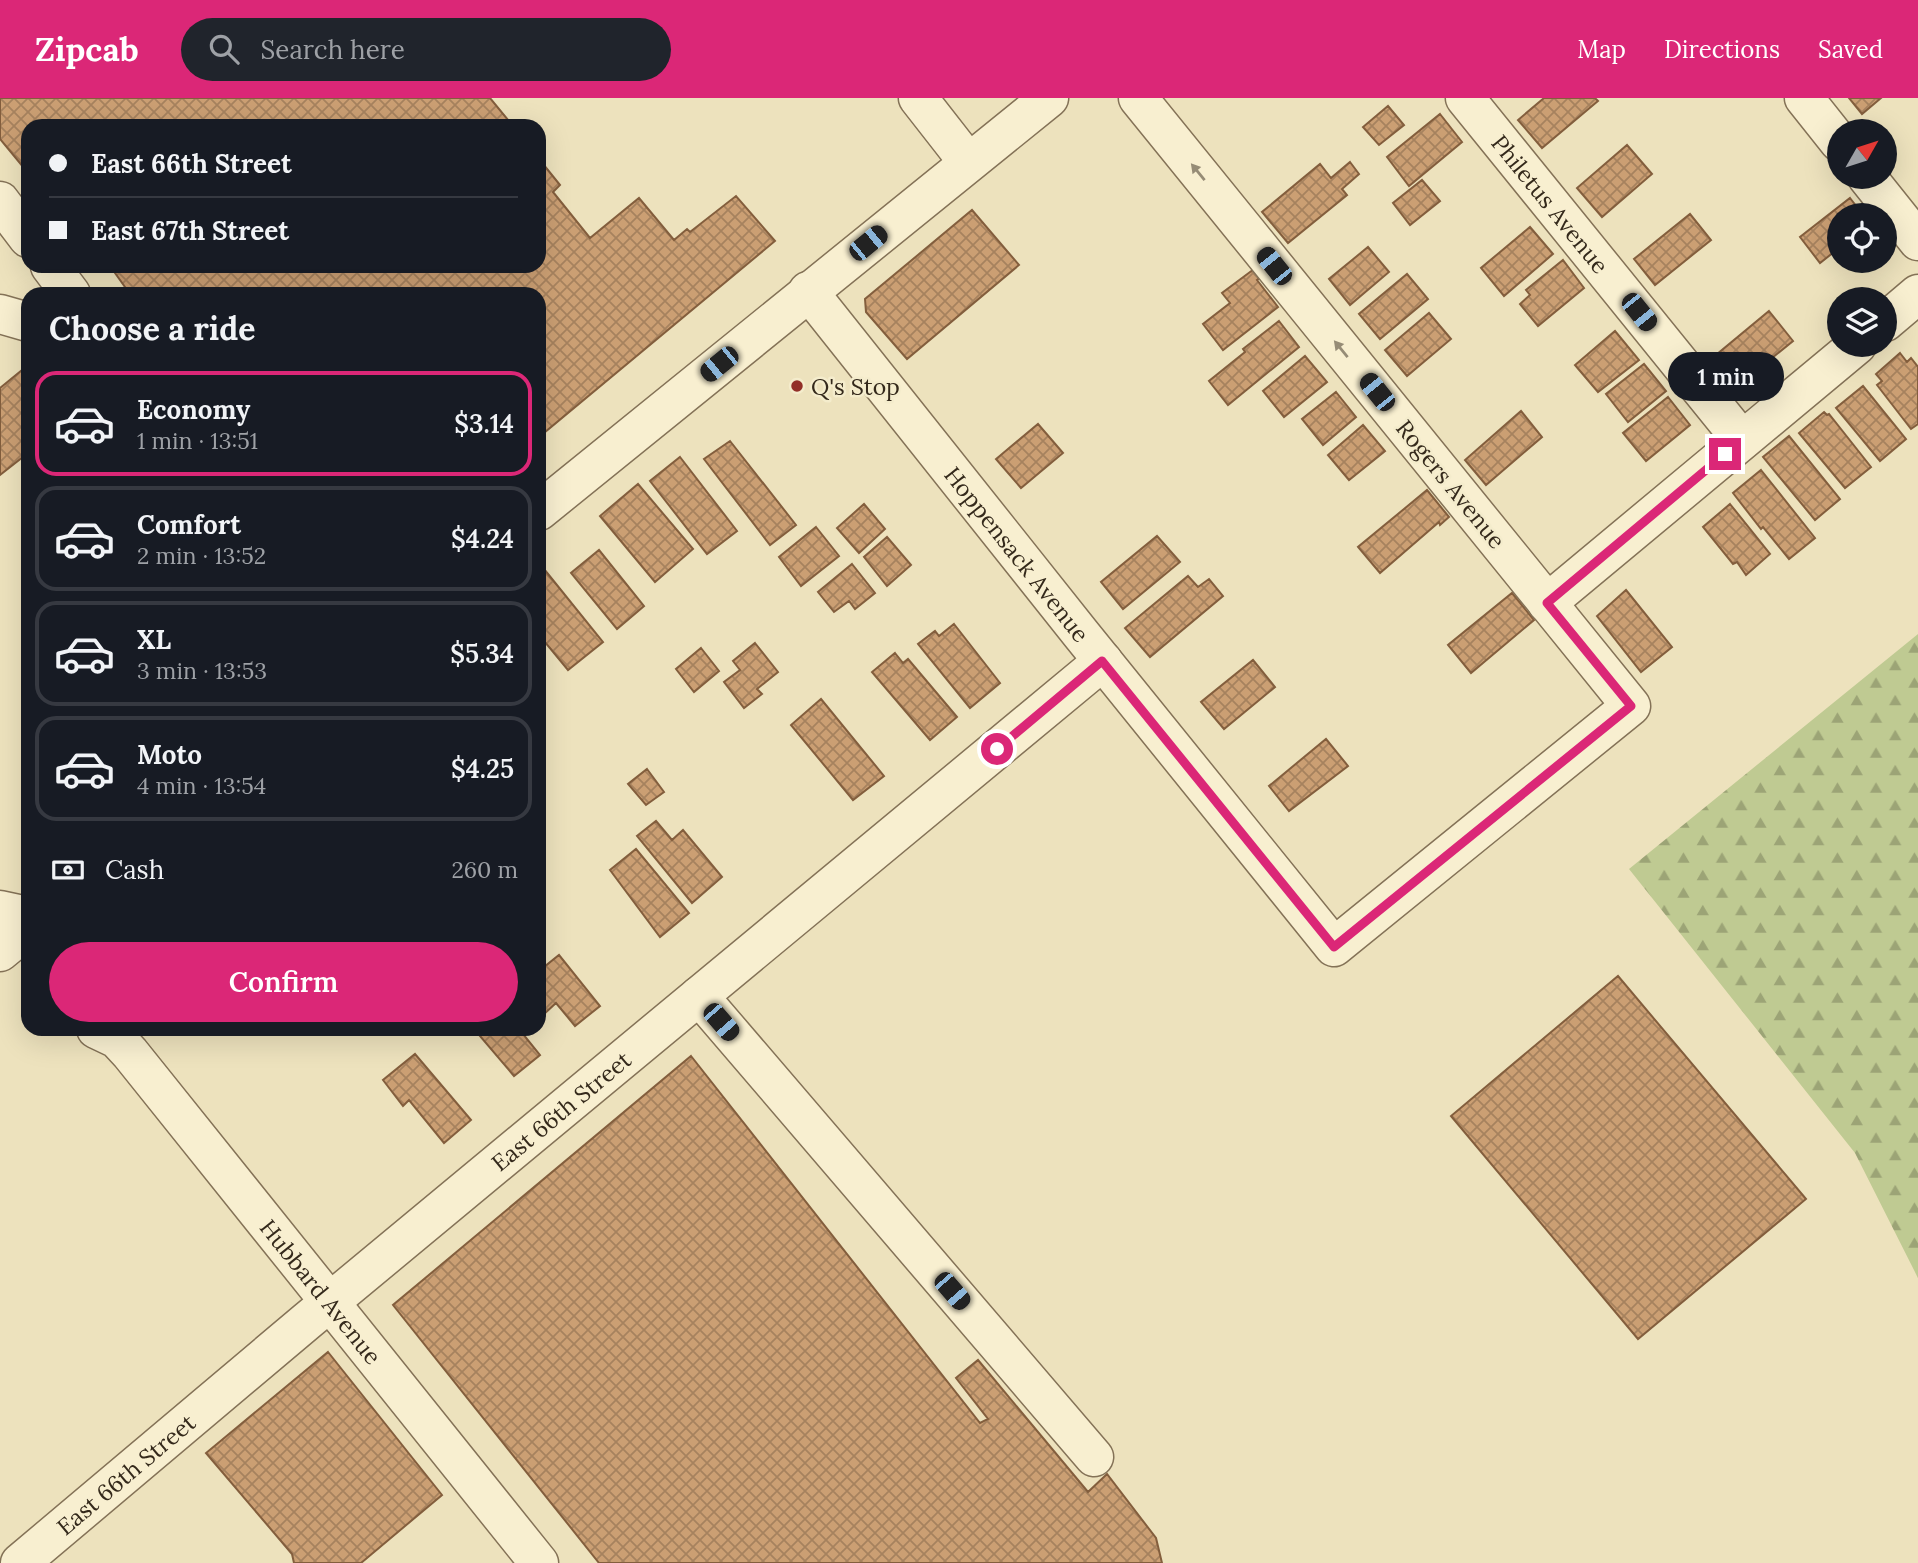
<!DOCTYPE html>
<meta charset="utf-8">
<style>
:root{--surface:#171b24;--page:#20242c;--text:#f1f3f6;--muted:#9ea1a6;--line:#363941;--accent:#db2777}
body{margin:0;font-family:Lora,serif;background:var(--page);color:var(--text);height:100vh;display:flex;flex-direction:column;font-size:26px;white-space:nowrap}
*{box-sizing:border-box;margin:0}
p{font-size:23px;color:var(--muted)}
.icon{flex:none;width:38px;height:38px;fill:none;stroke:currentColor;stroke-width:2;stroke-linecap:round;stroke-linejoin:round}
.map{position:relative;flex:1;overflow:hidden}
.details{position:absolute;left:21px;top:189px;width:525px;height:749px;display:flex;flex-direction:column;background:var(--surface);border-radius:21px;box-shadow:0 7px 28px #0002}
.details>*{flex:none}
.banner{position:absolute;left:21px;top:21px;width:525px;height:154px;border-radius:21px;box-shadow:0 7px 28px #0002;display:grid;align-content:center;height:154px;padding:0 28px;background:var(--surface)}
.needle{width:46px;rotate:51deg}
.buttons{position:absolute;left:1827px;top:21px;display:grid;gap:14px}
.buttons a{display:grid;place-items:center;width:70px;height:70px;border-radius:50%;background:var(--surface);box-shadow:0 7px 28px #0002;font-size:35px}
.end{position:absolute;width:32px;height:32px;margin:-16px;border:9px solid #db2777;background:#fff;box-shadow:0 0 0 4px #fff}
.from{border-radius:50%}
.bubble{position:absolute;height:49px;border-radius:24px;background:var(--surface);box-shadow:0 7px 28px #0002;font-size:23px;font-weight:600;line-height:49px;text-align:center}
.car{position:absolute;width:21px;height:42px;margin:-21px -10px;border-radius:9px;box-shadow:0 0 5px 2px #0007;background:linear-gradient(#222 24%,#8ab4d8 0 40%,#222 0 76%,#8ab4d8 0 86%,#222 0)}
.banner b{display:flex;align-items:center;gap:24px;height:66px;font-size:26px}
.banner b+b{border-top:2px solid var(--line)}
.banner i{width:18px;height:18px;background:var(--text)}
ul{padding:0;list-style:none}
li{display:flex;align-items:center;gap:21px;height:105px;margin:0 14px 10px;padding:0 14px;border:4px solid var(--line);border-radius:21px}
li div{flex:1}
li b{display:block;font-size:26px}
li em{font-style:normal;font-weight:600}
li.on{border-color:var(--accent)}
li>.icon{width:63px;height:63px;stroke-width:1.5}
h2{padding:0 28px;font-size:32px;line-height:84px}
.pay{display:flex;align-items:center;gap:18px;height:77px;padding:0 28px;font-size:26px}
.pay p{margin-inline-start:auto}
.cta{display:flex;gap:14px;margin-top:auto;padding:14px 28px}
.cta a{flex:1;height:80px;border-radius:42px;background:var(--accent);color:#fff;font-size:28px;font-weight:600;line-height:80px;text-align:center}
header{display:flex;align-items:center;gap:42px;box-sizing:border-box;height:98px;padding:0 35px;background:var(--accent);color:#fff}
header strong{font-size:33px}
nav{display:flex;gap:38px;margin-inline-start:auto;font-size:24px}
.search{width:490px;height:63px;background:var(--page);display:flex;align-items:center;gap:18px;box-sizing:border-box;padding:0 24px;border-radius:38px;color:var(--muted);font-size:26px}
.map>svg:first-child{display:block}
.forest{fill:url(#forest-firs)}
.building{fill:url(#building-cross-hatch);stroke:#835e3d;stroke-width:2}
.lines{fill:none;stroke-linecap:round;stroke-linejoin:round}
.minor-casing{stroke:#847257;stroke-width:41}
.minor{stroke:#f8efd0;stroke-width:38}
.oneway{fill:#968c76}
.route{stroke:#db2777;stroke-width:9}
.poi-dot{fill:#922f27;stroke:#f4eccc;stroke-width:2.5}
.labels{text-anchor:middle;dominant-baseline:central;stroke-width:5;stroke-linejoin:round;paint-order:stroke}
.street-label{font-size:23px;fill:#34291b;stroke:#f4eccc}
.poi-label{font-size:23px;fill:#34291b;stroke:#f4eccc;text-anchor:start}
</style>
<header>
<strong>Zipcab</strong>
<div class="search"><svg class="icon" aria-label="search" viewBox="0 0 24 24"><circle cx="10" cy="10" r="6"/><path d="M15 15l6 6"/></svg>Search here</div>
<nav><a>Map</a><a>Directions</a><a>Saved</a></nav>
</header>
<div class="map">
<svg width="1918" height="1465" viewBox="0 0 1918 1465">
<defs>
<pattern id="forest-firs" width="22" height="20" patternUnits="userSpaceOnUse" patternTransform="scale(1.75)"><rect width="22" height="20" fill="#bfca92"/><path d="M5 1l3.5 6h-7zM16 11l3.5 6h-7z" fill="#9ca476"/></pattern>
<pattern id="building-cross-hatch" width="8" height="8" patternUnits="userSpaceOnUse" patternTransform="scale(1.75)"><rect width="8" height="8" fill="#cb9f73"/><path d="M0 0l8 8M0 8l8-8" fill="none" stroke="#a6825e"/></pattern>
</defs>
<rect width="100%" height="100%" fill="#ede2bd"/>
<!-- forest -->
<path class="forest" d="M1918 536V1180L1855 1055 1629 771Z"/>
<!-- building -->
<path class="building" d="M0 0H490L513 28H28V75L0 41Z
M1544 0H1595L1598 3 1542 50 1518 22Z
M1849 0H1881L1862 16Z
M1388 8 1404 27 1379 47 1363 29Z
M1440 16 1462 44 1409 88 1387 59Z
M1627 47 1652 76 1602 119 1577 90Z
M539 61 560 87 553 94 590 140 639 100 674 142 687 131 690 134 736 98 775 143 539 339V196H130L110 168 106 172 103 168H539Z
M1350 64 1359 76 1342 91 1347 97 1288 145 1262 114 1320 66 1331 80Z
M1422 82 1440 103 1410 127 1393 105Z
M1850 100 1863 117H1839V150L1820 165 1800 139Z
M972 112 1019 167 907 261 866 214 865 201Z
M1690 116 1711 142 1655 187 1634 161Z
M1530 129 1553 156 1504 198 1481 170Z
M1368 149 1389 174 1350 207 1329 181Z
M1563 162 1584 190 1538 228 1520 206 1530 197 1526 192Z
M1254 171 1261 179 1257 182 1278 209 1223 252 1203 226 1230 205 1222 195Z
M1407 176 1428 201 1380 241 1359 216Z
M1769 213 1793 243 1734 291 1710 262Z
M1429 215 1451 241 1407 278 1385 252Z
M1279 223 1299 249 1228 307 1209 283 1245 254 1243 251Z
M1615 233 1639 262 1598 294 1575 267Z
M1900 255 1907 264 1911 260 1918 269V326L1911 331 1877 287 1882 283 1876 276Z
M1305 258 1327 284 1284 319 1263 293Z
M1644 266 1666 293 1628 324 1606 296Z
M28 267V355L0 377V290Z
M1863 288 1906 341 1880 363 1836 310Z
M1336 294 1356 319 1323 347 1302 321Z
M1668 299 1690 327 1646 363 1623 335Z
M1521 313 1542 339 1486 387 1465 362Z
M1824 314 1827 317 1829 316 1871 369 1845 390 1799 335Z
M1038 326 1063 355 1021 390 996 361Z
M1363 327 1385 353 1349 382 1328 357Z
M1789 338 1840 401 1815 422 1763 359Z
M730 343 796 427 770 447 704 361Z
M680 359 737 433 707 456 650 383Z
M1761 372 1815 440 1789 461 1763 429 1761 431 1733 395Z
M638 386 693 451 655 484 600 418Z
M1427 392 1449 419 1440 427 1439 424 1380 475 1358 449Z
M864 406 885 431 859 455 837 430Z
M1730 406 1770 456 1746 477 1737 464 1733 466 1703 429Z
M816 429 839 458 801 488 779 459Z
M1157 438 1180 464 1123 511 1101 484Z
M887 439 911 467 887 488 864 459Z
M599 452 644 508 617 531 571 475Z
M852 466 875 495 855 511 849 503 834 514 818 494Z
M544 471 603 544 568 572 539 537V475Z
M1188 478 1198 489 1209 481 1223 498 1150 559 1125 530Z
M1626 492 1672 549 1641 574 1597 518Z
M1512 495 1534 522 1471 575 1448 547Z
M954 526 1000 585 970 610 918 546 935 533 939 538Z
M755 545 778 574 757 591 762 596 744 610 724 584 740 572 733 563Z
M701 550 719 573 694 594 676 571Z
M895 555 903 565 908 561 957 619 930 642 872 574Z
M1253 562 1275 589 1224 631 1201 604Z
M821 601 884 678 853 702 791 627Z
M1326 641 1348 668 1289 713 1269 688Z
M647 671 664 694 646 707 628 686Z
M656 723 672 742 683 732 722 779 692 805 637 738Z
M636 751 689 815 660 839 610 772Z
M559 857 600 908 575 928 556 905 543 917 539 912V873Z
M1618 878 1806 1101 1638 1241 1451 1018Z
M474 931H519L540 957 514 978Z
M415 956 471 1022 444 1045 409 1002 403 1008 383 982Z
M691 958 980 1325 988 1321 956 1280 978 1262 1088 1394 1107 1376 1156 1440 1162 1465H599L393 1207Z
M328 1254 442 1397 361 1465H294L292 1456 206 1355Z"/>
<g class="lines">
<defs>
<g id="minor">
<path d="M918 0 968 64"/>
<path id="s1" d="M1465 0 1742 342"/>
<path d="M1804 0 1839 44"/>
<path d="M1867 79 1918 143"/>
<path d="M0 103 28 140"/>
<path d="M50 168 71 196"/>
<path id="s2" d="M808 193 1081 536 1334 849 1631 608 1138 0"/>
<path d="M0 216 28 224"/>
<path d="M1885 224 1918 196"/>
<path d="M539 413 1049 0"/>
<path d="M1547 505 1857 247"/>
<path d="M0 812 28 818"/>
<path d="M0 854 28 831"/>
<path d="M699 898 1094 1359"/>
<path id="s3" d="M96 931 117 941 130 955 539 1465"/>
<path id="s4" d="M20 1465 307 1223 1103 563"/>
</g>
</defs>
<!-- minor casing -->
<use href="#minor" class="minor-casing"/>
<!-- minor -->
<use href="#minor" class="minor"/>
</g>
<!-- one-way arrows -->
<defs><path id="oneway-solid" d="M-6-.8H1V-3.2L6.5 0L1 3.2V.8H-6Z" transform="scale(1.75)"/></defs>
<g class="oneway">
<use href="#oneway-solid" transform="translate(1198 74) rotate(-129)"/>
<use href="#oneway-solid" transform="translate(1341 251) rotate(-129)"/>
</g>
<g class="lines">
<!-- route -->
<path class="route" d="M997 651 1102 563 1334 849 1631 608 1547 505 1725 356"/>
</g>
<!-- markers -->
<circle class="poi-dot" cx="797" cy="288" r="7"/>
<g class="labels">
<!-- street labels -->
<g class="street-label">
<text stroke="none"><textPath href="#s1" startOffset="136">Philetus Avenue</textPath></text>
<text transform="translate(1451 386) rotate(51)">Rogers Avenue</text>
<text stroke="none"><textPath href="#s2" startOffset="336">Hoppensack Avenue</textPath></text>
<text stroke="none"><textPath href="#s4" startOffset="705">East 66th Street</textPath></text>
<text stroke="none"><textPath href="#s3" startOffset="348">Hubbard Avenue</textPath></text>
<text stroke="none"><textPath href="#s4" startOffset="138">East 66th Street</textPath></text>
</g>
<!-- poi labels -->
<g class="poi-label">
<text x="811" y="288">Q's Stop</text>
</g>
</g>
</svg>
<div class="buttons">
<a><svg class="needle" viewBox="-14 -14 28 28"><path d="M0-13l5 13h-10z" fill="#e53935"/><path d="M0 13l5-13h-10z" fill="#9ea1a6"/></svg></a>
<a><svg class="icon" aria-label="locate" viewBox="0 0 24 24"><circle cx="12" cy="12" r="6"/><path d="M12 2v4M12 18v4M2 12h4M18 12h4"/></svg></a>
<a><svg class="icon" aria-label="layers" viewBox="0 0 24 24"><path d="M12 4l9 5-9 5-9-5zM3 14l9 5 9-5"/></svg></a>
</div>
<i class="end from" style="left:997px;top:651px"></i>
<i class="end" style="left:1725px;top:356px"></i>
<div class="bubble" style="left:1668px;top:254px;width:116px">1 min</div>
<i class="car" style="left:868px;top:145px;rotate:51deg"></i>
<i class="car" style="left:1274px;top:168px;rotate:321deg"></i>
<i class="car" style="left:1639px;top:214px;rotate:141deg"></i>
<i class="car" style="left:719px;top:266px;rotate:231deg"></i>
<i class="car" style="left:1377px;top:294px;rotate:321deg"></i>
<i class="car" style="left:721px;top:924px;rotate:139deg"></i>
<i class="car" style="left:952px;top:1193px;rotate:139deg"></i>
<div class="banner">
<b><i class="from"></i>East 66th Street</b>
<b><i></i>East 67th Street</b>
</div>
<section class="details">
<h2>Choose a ride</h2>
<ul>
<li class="on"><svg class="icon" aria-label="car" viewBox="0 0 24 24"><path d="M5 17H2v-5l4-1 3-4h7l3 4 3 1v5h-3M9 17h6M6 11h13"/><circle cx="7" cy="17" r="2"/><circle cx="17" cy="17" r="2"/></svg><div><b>Economy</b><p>1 min · 13:51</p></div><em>$3.14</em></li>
<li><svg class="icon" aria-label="car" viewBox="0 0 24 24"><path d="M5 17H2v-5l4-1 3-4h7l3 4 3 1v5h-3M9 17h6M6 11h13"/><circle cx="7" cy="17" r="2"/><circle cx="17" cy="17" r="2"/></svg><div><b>Comfort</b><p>2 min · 13:52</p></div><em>$4.24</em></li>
<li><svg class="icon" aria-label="car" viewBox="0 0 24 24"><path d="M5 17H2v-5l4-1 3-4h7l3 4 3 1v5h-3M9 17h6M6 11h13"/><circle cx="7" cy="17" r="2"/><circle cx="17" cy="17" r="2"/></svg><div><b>XL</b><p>3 min · 13:53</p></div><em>$5.34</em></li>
<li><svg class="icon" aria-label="car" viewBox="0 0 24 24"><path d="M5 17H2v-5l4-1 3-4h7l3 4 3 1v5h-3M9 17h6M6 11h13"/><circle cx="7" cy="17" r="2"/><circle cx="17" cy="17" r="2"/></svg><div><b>Moto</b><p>4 min · 13:54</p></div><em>$4.25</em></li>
</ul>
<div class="pay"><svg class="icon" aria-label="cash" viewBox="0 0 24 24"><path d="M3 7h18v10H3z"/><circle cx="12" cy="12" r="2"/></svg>Cash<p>260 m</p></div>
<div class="cta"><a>Confirm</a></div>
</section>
</div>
